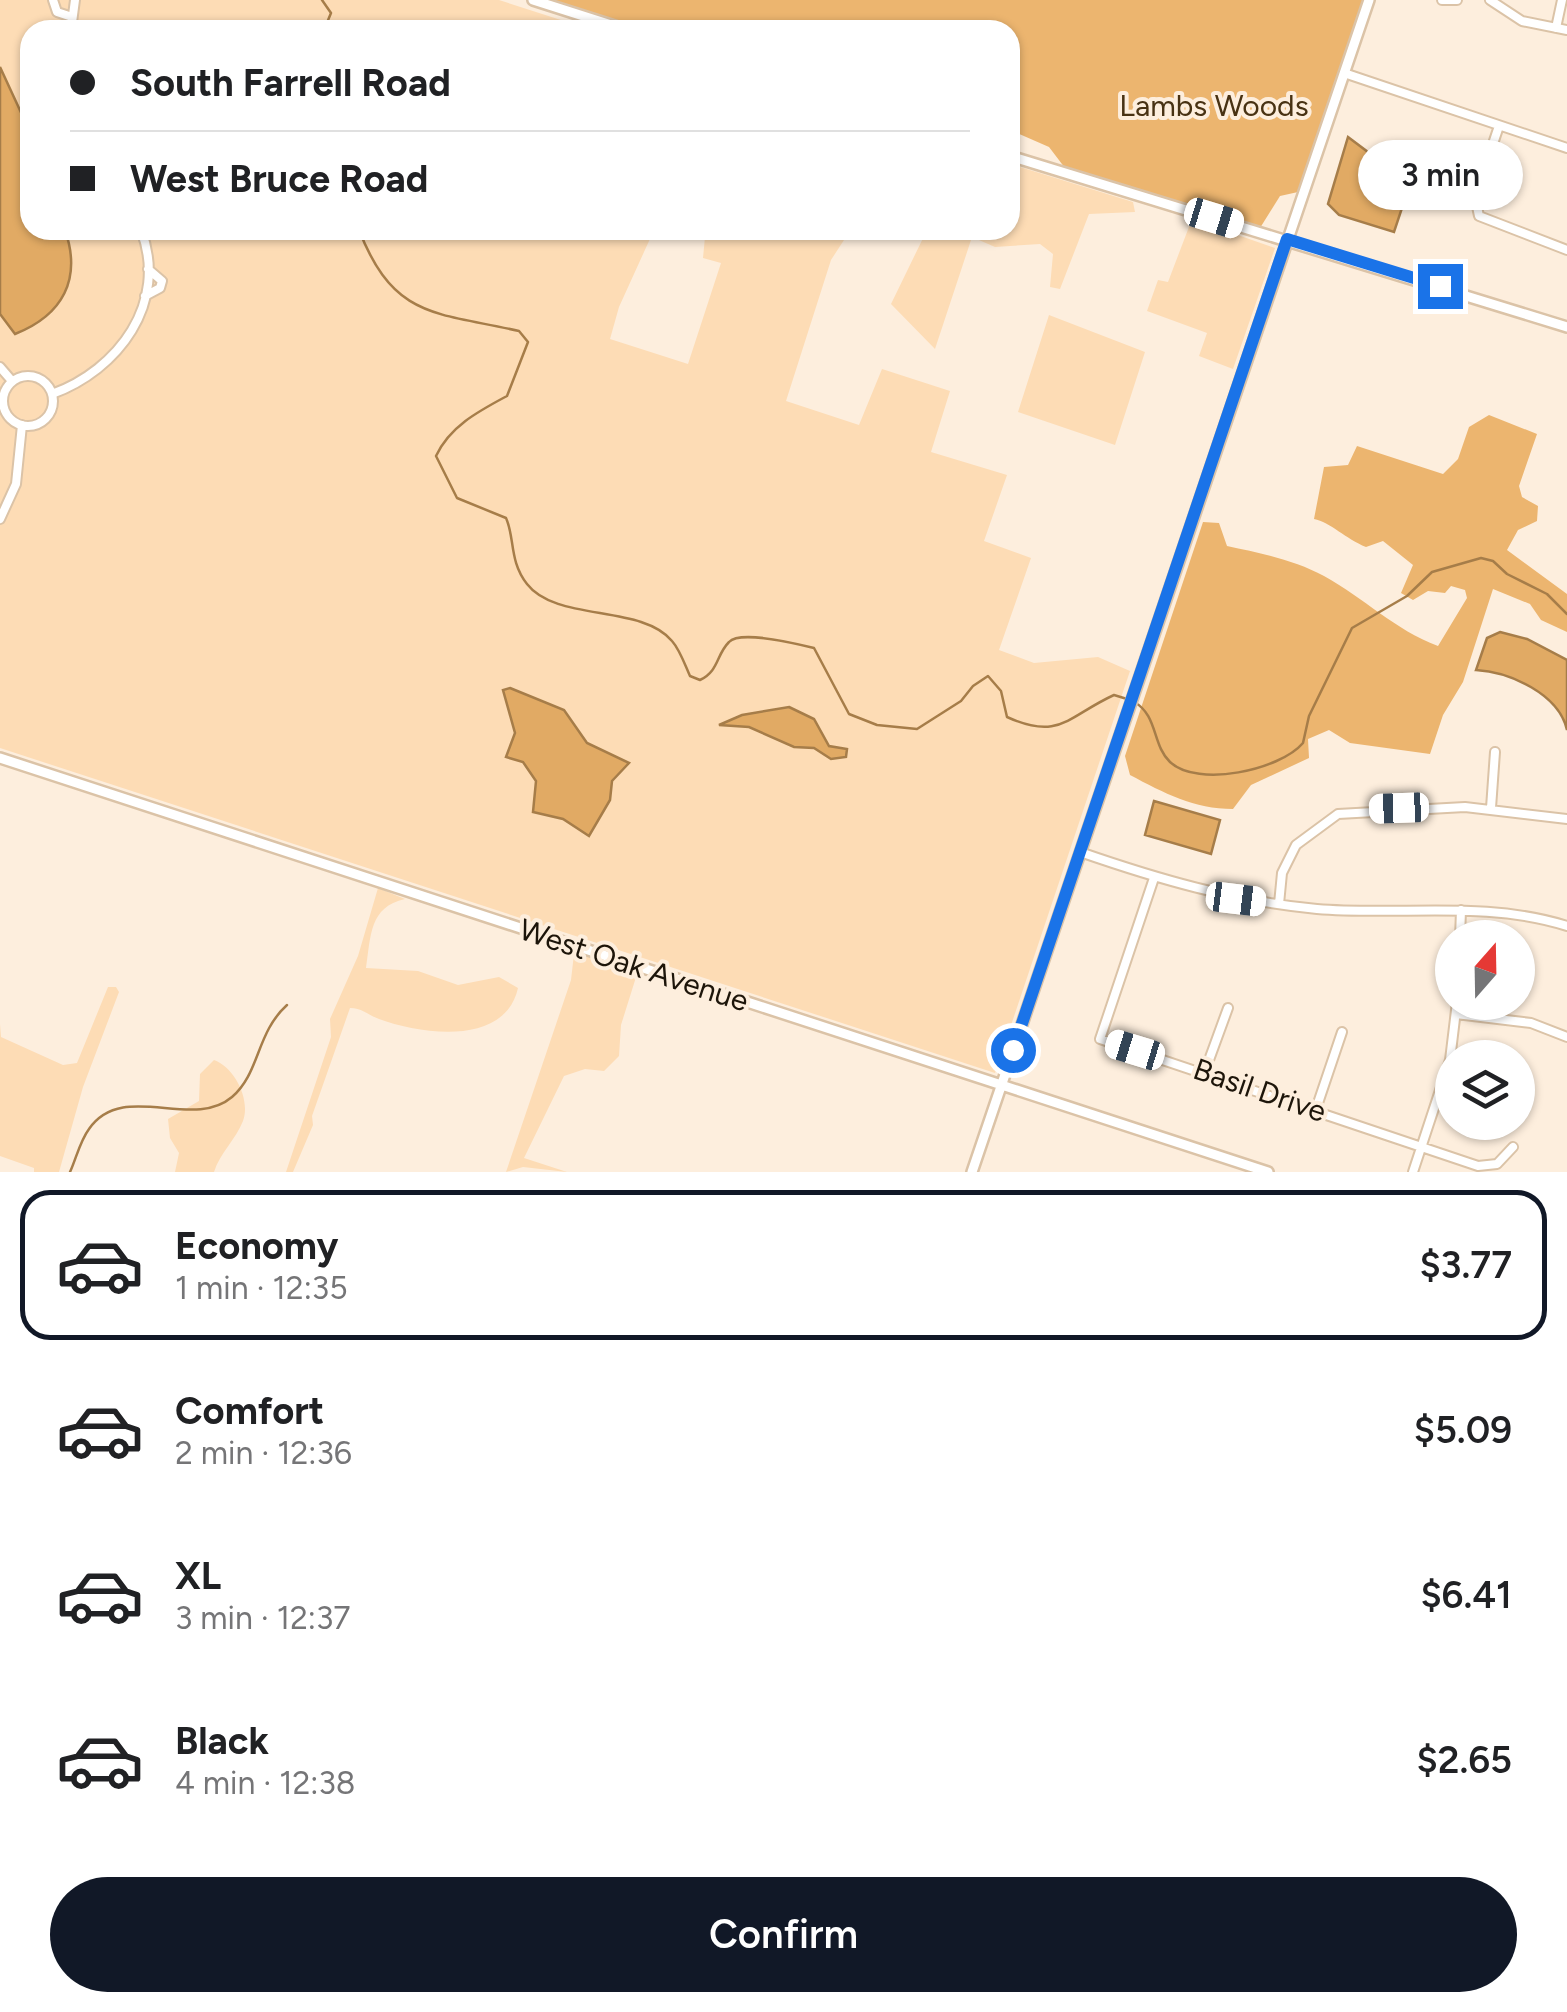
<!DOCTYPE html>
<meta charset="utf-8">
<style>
:root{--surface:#fff;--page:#f6f6f6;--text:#202124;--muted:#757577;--line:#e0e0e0;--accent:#111827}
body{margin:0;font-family:Figtree,sans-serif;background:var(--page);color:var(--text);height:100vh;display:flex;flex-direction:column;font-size:38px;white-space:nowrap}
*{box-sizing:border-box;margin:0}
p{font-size:32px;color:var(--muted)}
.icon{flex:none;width:55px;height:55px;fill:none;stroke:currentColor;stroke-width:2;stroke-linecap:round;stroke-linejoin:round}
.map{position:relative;height:1172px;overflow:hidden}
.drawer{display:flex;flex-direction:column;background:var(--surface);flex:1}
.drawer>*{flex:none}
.hud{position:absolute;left:20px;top:20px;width:1000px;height:220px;border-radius:30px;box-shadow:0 2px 8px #0004;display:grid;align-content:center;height:220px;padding:0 50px;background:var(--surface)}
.needle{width:65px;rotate:20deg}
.buttons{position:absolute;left:1435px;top:920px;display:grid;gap:20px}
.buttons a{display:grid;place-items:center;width:100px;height:100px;border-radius:50%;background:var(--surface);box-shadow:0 2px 8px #0004;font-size:50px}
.end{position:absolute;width:45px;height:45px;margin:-22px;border:12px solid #1a73e8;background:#fff;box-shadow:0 0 0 5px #fff}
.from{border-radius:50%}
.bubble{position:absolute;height:70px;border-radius:35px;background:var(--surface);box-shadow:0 2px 8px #0004;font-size:32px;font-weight:600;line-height:70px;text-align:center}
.car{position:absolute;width:30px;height:60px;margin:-30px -15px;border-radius:12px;box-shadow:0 0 8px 2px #0007;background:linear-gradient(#fff 24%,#345 0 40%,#fff 0 76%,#345 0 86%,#fff 0)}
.hud b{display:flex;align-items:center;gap:35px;height:95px;font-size:38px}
.hud b+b{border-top:2px solid var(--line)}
.hud i{width:25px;height:25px;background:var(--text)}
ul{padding:18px 0 0;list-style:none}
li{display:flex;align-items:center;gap:30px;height:150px;margin:0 20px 15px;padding:0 30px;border:5px solid transparent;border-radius:30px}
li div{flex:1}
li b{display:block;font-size:38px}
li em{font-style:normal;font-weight:600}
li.current{border-color:var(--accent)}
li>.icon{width:90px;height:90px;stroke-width:1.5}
.cta{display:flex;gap:20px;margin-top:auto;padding:20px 50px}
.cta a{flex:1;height:115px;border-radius:60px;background:var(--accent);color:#fff;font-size:40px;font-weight:600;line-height:115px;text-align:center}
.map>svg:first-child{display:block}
.green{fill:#fddcb5}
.forest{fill:#ecb56f}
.water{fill:#e1aa64;stroke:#a67d49;stroke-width:2.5}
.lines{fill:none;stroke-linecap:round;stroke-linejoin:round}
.stream{stroke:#a67d49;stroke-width:2.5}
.minor-casing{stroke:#dbc3a7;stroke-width:12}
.tertiary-casing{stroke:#dbc3a7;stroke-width:14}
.minor{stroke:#fff;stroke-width:8}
.tertiary{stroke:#fff;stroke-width:9}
.route{stroke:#1a73e8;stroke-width:12}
.labels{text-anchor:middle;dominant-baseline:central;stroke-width:8;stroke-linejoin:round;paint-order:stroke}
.park-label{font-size:30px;fill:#483213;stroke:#fdeedd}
.street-label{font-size:30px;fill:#1d150a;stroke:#fdeedd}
</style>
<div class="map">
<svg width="1567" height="1172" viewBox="0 0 1567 1172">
<rect width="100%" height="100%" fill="#fdeedd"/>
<!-- green -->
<path class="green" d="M0 0H499L592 30H30V230H654L619 307 610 339 688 364 721 263 703 258 705 237 670 230H900L877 239 844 240 831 260 786 401 859 425 882 369 950 391 931 452 1007 475 984 541 1031 558 999 650 1034 663 1098 657 1130 671 995 1073 0 748Z
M1010 164 1133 202 1135 212 1089 214 1060 289 1050 287 1053 254 1040 244 995 247 972 237 935 349 891 304 927 230H1010Z
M1192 219 1275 248 1233 369 1199 356 1207 333 1147 311 1158 280 1168 282Z
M1049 315 1145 352 1115 445 1018 412Z
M378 888 405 899C369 907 371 936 366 968L418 971 458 985 499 977 518 988C505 1046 423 1035 379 1019 368 1015 362 1008 350 1008L312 1116 313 1125 293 1172H286L331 1037 330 1019 358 956Z
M582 952 637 974 621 1025 619 1056 604 1071 585 1069 564 1076 524 1158 567 1172 523 1167 506 1172 571 980 574 954Z
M108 987H116L119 992 83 1087 59 1172H34V1168L0 1156V1024L1 1037 63 1065 77 1063Z
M214 1060C234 1067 251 1099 243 1121 236 1139 220 1153 214 1172H175L179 1153 170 1138 168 1119 199 1101 200 1074Z"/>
<!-- forest -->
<path class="forest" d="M550 0H1364L1298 192 1280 196 1260 228 1065 168 1049 147 1017 133 1010 112V30H644Z
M1489 415 1537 434 1519 486 1522 497 1538 506 1537 521 1518 530 1507 550 1567 594V632L1541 620 1530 604 1493 589 1463 682 1443 715 1430 754 1350 743 1329 730 1308 739 1309 758 1251 785 1233 809C1194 809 1164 793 1130 775L1125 756 1203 522 1219 523 1227 546C1260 553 1294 560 1324 576 1364 598 1395 630 1438 646L1467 598 1465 590 1451 586 1445 593 1428 591 1413 600 1401 593 1413 565 1383 541 1366 547C1346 539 1330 522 1314 519L1324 467 1348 465 1357 446 1443 474 1458 459 1469 427Z"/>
<!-- water -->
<path class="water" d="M0 67 30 132V230H65C82 279 63 315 15 334L0 314Z
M1348 137 1368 152 1409 165 1414 172 1394 232 1339 215 1328 204Z
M1500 632 1527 639 1567 660V730C1559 694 1510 672 1476 670L1487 638Z
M510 688 564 710 587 743 629 763 612 781 610 800 589 836 563 819 533 812 536 781 523 762 506 757 515 733 503 690Z
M789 707 814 719 829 746 847 749 846 757 831 759 814 748 794 747 749 727 719 725 742 715Z
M1154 801 1220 820 1211 854 1145 835Z"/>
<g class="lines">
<!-- stream -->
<path class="stream" d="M322 0 331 13 324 30
M359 230C394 319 435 312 519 331L528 342 507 396C479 411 450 426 436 456L457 498 506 518C515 538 509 561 527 584 556 622 642 604 672 641 680 650 685 665 690 676L700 680C719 671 716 655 729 642 740 630 798 644 814 648L849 714 877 725 917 729 961 701 973 686 988 676 1001 691 1007 717C1060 741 1068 716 1114 695L1127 699
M1134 702C1158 715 1152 745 1170 762 1198 788 1280 770 1303 743L1309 716 1352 628 1407 596 1432 572 1481 558 1493 561 1507 574 1547 594 1567 614
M70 1172C76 1159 80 1141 89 1129 123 1080 192 1131 232 1097 260 1073 256 1033 287 1005"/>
<defs>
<path id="minor" d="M53 0 57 12 72 17
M1442 0H1457
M1490 0 1522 21 1567 30
M1556 28 1562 0
M71 30 75 0
M1344 73 1567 148
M1499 126 1475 197 1479 216 1567 250
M145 296 160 288 162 281 148 269
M0 367 12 381
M3 401a25 25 0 1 1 50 0a25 25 0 1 1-50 0Z
M52 394C118 370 169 303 141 230
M0 519 16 484 22 425
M1491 808 1495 752
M1080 852C1158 879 1233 901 1317 909 1401 916 1485 900 1567 926
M1154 878 1100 1039 1478 1166 1497 1164 1513 1147
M1279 904 1282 873 1296 845 1338 814 1465 807 1567 819
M1460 938 1461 910
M1456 1014 1531 1023 1567 1037
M1205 1071 1228 1008
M1316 1109 1342 1032
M1413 1172 1450 1060 1457 1002"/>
<path id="tertiary" d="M533 0 627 30
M1010 156 1567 327
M0 758 1268 1172
M972 1172 1369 0"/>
</defs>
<!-- minor casing -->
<use href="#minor" class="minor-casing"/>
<!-- tertiary casing -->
<use href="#tertiary" class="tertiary-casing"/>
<!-- minor -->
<use href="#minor" class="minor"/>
<!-- tertiary -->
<use href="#tertiary" class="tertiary"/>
</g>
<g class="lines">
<!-- route -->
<path class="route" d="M1013 1050 1287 239 1440 286"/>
</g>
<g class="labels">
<!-- park labels -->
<g class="park-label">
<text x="1214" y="105">Lambs Woods</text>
</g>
<!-- street labels -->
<g class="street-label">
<text transform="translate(634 965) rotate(18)">West Oak Avenue</text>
<text transform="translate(1260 1090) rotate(19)">Basil Drive</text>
</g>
</g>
</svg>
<div class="buttons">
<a><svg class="needle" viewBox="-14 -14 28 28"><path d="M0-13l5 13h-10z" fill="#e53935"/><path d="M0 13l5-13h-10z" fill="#757577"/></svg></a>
<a><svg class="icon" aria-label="layers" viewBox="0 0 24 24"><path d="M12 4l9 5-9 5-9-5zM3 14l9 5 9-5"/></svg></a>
</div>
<i class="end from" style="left:1013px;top:1050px"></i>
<i class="end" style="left:1440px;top:286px"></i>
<div class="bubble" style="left:1358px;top:140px;width:165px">3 min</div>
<i class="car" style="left:1214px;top:218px;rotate:107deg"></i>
<i class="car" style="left:1399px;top:808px;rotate:268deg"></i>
<i class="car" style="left:1236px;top:899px;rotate:97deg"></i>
<i class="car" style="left:1135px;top:1050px;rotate:287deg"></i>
<div class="hud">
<b><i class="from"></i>South Farrell Road</b>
<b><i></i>West Bruce Road</b>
</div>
</div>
<section class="drawer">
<ul>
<li class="current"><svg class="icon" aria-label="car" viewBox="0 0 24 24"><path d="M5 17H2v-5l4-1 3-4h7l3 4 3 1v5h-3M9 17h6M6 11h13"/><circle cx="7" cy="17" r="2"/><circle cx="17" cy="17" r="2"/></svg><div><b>Economy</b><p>1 min · 12:35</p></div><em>$3.77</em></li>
<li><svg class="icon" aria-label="car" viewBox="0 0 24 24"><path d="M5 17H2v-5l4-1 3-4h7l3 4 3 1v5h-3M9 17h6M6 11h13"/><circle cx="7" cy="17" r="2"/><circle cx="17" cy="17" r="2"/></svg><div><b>Comfort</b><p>2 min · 12:36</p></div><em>$5.09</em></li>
<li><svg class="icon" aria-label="car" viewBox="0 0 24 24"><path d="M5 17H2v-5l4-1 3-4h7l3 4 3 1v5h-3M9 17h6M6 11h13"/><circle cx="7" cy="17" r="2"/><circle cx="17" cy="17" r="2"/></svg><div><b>XL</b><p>3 min · 12:37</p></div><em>$6.41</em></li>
<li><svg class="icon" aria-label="car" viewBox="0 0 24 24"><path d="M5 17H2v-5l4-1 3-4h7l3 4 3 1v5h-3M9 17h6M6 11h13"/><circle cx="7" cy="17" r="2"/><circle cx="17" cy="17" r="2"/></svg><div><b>Black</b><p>4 min · 12:38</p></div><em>$2.65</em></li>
</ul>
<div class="cta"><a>Confirm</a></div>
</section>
